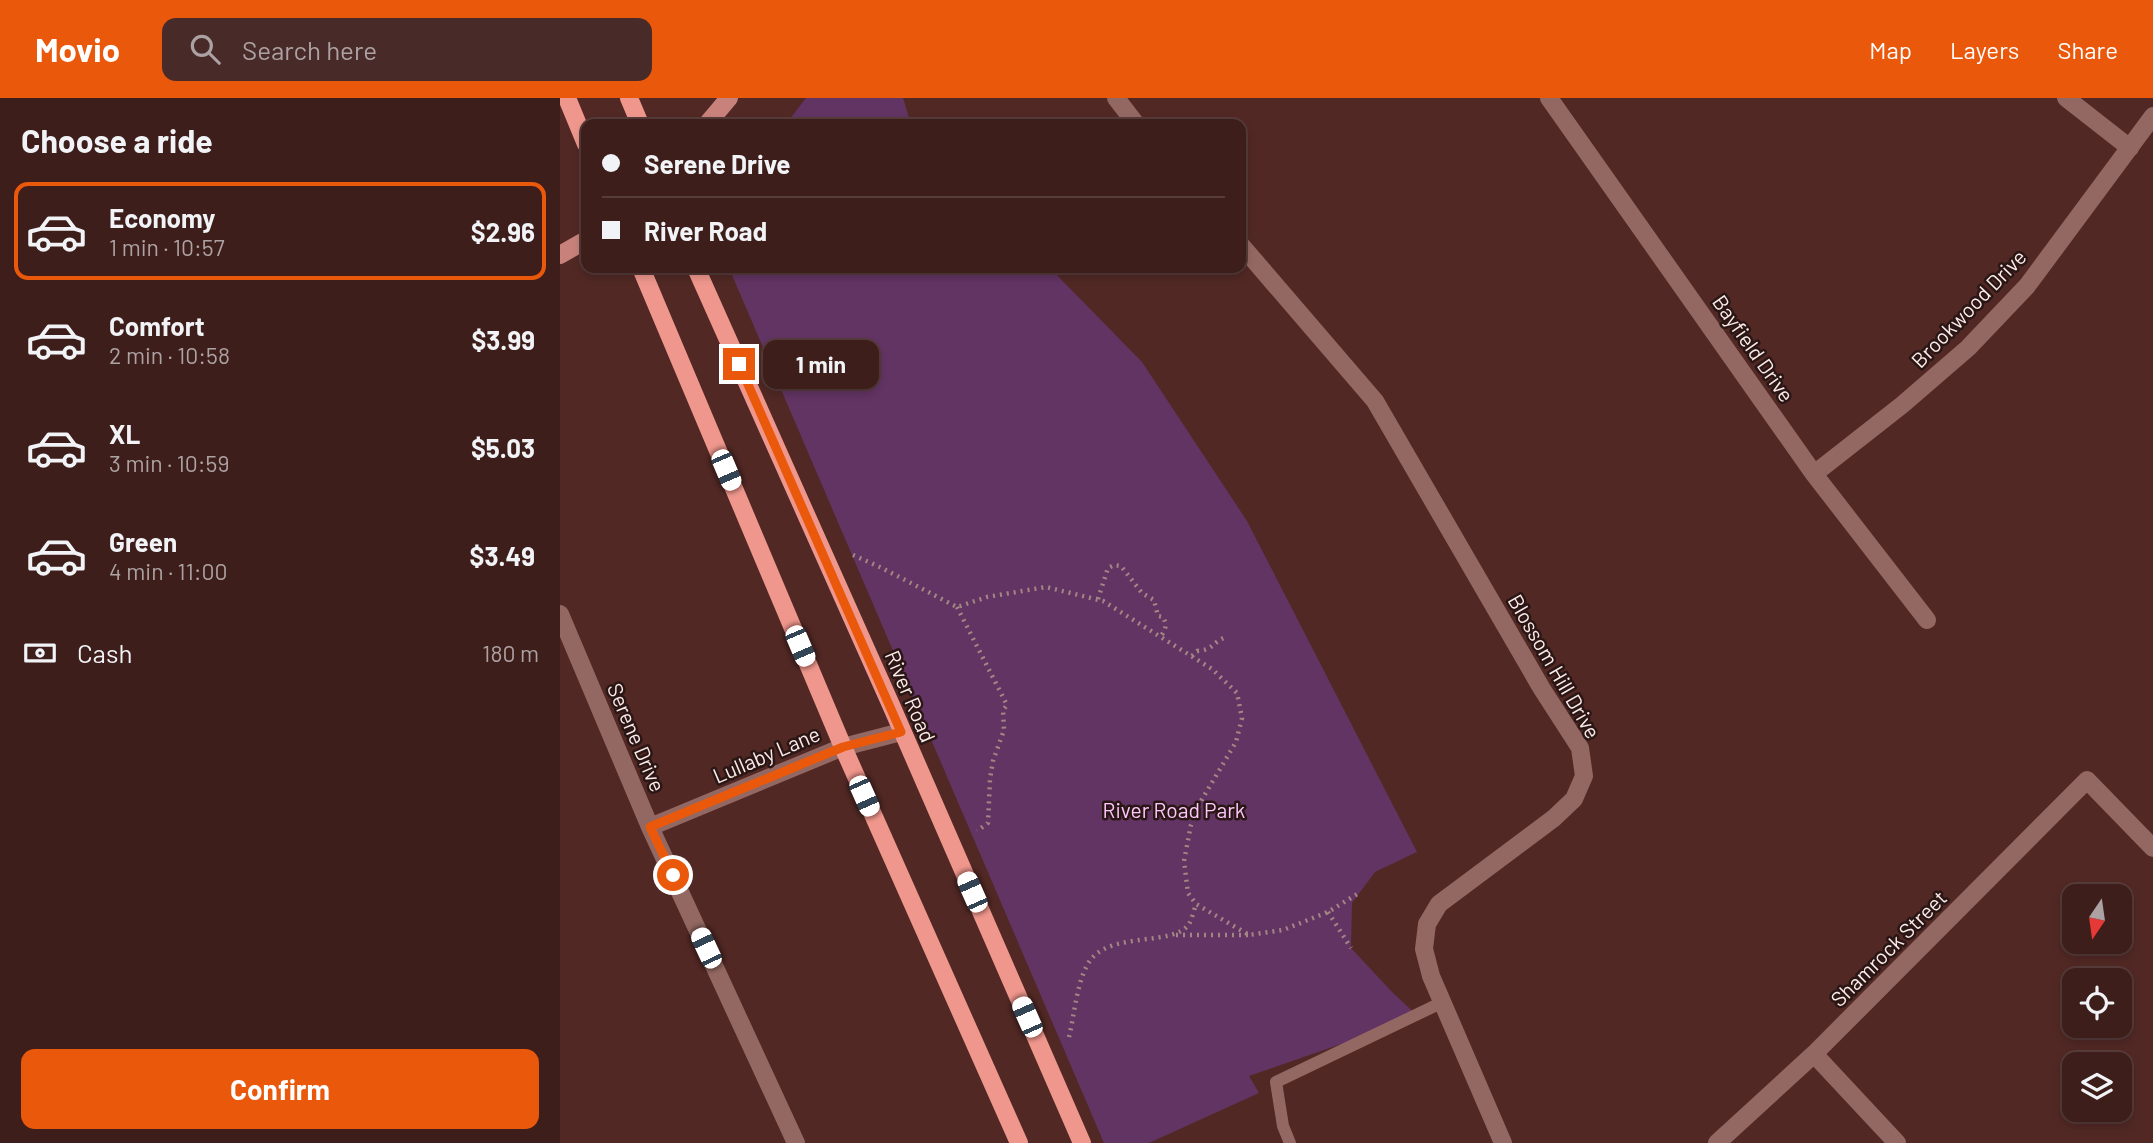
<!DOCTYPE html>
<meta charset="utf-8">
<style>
:root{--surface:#3d1e1b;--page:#482b28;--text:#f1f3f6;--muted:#ada2a3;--line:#563c3a;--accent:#ea580c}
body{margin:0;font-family:Barlow,sans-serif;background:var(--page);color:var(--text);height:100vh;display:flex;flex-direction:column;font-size:26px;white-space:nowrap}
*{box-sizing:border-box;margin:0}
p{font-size:23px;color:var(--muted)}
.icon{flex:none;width:38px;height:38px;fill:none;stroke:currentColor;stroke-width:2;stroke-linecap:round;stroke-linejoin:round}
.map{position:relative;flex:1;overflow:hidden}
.sheet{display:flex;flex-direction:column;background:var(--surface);width:560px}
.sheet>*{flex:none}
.top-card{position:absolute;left:21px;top:21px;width:665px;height:154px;border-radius:14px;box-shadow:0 4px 10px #0003,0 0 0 2px var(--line);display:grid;align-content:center;height:154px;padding:0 21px;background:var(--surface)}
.needle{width:46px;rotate:193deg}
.fabs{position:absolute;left:1502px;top:786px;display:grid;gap:14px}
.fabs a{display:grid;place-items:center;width:70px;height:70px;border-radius:14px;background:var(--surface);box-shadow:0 4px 10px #0003,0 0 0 2px var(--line);font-size:35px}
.end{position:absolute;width:32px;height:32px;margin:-16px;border:9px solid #ea580c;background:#fff;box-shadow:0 0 0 4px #fff}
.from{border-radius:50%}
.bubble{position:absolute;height:49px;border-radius:14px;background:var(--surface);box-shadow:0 4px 10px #0003,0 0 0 2px var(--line);font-size:23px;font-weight:700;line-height:49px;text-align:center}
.car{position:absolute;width:21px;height:42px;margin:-21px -10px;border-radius:9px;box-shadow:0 0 5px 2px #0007;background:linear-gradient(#fff 24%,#345 0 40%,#fff 0 76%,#345 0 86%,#fff 0)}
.top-card b{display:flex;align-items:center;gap:24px;height:66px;font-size:26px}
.top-card b+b{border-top:2px solid var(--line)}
.top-card i{width:18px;height:18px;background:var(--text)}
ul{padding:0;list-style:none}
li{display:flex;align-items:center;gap:21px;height:98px;margin:0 14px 10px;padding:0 7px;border:4px solid transparent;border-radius:14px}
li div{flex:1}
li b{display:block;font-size:26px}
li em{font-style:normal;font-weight:700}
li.active{border-color:var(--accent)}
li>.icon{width:63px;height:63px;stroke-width:1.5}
h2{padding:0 21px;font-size:32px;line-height:84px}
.pay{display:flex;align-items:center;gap:18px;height:77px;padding:0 21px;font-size:26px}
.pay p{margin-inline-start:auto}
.cta{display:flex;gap:14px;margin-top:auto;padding:14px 21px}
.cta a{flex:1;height:80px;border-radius:14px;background:var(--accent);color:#fff;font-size:28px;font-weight:700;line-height:80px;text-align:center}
header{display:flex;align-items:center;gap:42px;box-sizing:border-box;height:98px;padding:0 35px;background:var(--accent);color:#fff}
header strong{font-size:33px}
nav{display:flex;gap:38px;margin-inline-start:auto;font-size:24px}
.search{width:490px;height:63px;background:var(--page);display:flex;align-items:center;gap:18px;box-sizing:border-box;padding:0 24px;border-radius:14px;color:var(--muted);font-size:26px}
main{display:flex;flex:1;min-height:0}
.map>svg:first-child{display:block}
.green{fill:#623463}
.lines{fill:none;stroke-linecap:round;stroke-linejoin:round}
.path{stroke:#a38683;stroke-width:4.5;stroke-dasharray:2 5;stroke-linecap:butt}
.service{stroke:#946862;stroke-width:12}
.minor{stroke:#946862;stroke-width:18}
.secondary{stroke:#c8827b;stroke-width:18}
.primary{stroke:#f0978d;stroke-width:18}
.route{stroke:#ea580c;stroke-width:9}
.labels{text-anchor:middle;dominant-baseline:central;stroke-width:5;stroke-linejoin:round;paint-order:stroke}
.street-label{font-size:21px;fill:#fcebe9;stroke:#2a1715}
.park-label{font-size:21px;fill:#fdc6fd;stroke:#2a1715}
</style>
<header>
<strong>Movio</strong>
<div class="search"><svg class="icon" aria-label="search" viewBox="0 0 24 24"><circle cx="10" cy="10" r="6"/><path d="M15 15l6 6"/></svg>Search here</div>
<nav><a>Map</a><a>Layers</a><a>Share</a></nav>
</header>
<main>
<section class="sheet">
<h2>Choose a ride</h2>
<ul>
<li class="active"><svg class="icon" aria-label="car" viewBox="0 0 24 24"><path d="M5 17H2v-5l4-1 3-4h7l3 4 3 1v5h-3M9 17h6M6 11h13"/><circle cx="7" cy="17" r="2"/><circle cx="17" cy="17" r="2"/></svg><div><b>Economy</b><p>1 min · 10:57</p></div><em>$2.96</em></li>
<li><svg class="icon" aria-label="car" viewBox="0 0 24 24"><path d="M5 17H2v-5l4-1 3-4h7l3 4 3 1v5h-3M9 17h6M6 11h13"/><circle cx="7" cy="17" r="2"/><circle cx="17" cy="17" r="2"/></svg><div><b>Comfort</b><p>2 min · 10:58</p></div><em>$3.99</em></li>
<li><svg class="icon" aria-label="car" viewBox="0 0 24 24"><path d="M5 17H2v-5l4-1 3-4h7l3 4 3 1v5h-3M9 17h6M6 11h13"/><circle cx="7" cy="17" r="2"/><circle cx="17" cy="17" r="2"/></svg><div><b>XL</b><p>3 min · 10:59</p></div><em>$5.03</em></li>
<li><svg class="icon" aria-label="car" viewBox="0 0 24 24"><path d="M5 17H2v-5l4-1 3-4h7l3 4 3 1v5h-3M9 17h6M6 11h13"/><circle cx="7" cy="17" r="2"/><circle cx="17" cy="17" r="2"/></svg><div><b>Green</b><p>4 min · 11:00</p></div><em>$3.49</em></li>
</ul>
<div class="pay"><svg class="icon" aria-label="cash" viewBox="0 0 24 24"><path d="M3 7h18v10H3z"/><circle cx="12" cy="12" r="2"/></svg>Cash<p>180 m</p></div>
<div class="cta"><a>Confirm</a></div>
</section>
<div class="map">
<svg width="1593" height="1045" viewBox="0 0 1593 1045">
<rect width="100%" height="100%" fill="#512824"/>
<!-- green -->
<path class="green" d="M246 0H343L351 26H226Z
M169 170H490L582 264 687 423 857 754 815 774 792 805 791 850 833 895 859 919 689 978 699 995 589 1045H544Z"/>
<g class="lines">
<!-- path -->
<path class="path" d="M293 457 322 470 397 509 427 499 486 489 543 503 652 571 677 595 682 620 676 644 641 703 631 727 624 763 628 795 636 806 689 837 723 832 768 814 799 795
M538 501 548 470 554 467 561 468 582 495 594 502 598 518 603 519C607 527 606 531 601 538
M397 509 447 607 443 612 444 632 433 663 430 681 428 725 417 733
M632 558 637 553C654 552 652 544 666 539
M768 814 791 850
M616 837H688
M509 939C515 915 517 878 532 860 555 834 614 848 629 826 632 821 634 812 636 806"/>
<!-- service -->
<path class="service" d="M730 1045 723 1028 716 984 883 904"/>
<!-- minor -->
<path class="minor" d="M556 0 576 26
M989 0 1254 376 1367 522
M1506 0 1570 50
M681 147 815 303 982 591 1020 650 1024 678 1014 701 994 720 879 806 867 826 864 851 871 878 943 1045
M1254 376 1342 307 1408 250 1467 188 1593 18
M0 516 90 729 236 1045
M90 729 283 649 341 634
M1254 956 1337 1045
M1157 1045 1254 956 1527 682 1593 750"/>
<!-- secondary -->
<path class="secondary" d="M147 26 169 0
M0 157 26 142"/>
<!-- primary -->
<path class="primary" d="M7 0 26 46
M69 0 80 26
M81 170 283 649 459 1045
M136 170 331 607 522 1045"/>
</g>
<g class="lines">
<!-- route -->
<path class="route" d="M113 777 90 729 283 649 341 634 179 266"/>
</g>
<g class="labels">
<!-- street labels -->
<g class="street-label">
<text transform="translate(1408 210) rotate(-46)">Brookwood Drive</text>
<text transform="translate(1194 250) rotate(55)">Bayfield Drive</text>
<text transform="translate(995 568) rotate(60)">Blossom Hill Drive</text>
<text transform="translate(351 598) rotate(67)">River Road</text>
<text transform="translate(77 639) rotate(67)">Serene Drive</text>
<text transform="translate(206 656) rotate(-23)">Lullaby Lane</text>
<text transform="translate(1328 850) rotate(-45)">Shamrock Street</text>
</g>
<!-- park labels -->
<g class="park-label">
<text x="614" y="711">River Road Park</text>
</g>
</g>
</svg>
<div class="fabs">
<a><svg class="needle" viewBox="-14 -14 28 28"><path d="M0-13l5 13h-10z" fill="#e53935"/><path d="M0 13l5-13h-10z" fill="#ada2a3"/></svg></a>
<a><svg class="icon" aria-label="locate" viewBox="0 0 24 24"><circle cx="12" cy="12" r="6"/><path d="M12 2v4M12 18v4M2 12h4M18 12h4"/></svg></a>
<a><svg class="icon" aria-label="layers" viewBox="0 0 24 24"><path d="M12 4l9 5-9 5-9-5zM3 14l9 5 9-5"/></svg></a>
</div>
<i class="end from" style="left:113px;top:777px"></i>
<i class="end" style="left:179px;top:266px"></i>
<div class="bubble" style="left:203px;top:242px;width:116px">1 min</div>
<i class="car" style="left:166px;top:372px;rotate:157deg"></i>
<i class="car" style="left:240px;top:548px;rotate:157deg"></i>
<i class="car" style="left:304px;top:698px;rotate:156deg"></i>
<i class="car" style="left:412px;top:794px;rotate:336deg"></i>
<i class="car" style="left:146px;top:850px;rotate:335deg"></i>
<i class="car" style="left:467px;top:919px;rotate:336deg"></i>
<div class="top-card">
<b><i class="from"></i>Serene Drive</b>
<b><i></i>River Road</b>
</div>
</div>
</main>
